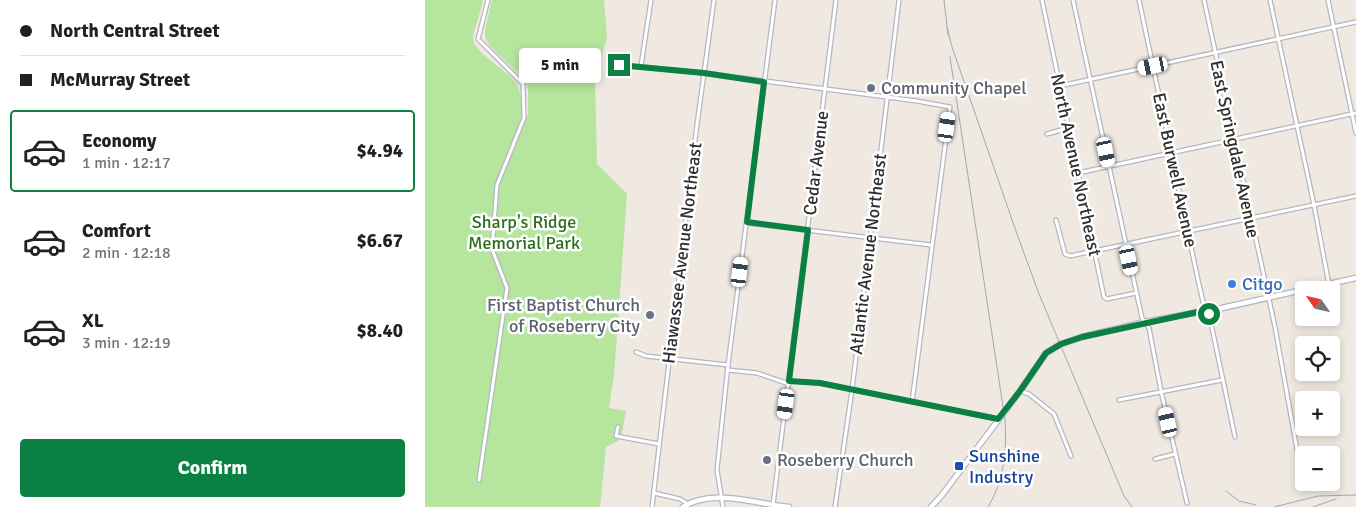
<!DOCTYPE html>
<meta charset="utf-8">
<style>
:root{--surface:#fff;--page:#f2f2f2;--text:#202124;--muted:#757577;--line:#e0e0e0;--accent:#0b8043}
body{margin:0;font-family:Signika,sans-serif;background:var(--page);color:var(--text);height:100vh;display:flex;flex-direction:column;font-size:19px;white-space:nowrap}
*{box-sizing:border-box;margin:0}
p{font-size:16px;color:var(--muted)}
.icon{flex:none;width:28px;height:28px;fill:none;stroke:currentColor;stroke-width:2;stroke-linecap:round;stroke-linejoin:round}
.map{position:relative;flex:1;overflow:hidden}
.side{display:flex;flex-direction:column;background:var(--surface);width:425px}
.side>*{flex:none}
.banner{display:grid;align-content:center;height:110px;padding:0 20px;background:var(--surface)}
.needle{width:32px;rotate:304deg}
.fabs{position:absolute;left:870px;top:281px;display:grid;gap:10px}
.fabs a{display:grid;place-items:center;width:45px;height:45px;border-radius:5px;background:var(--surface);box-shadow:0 2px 8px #0003;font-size:25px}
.end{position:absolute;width:22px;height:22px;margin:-11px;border:6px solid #0b8043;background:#fff;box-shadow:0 0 0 2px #fff}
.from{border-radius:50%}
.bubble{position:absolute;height:35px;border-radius:5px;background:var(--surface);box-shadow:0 2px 8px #0003;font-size:16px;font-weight:700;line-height:35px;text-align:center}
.car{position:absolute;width:15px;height:30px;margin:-15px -8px;border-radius:6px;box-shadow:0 0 4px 1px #0007;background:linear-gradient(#fff 24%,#345 0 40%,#fff 0 76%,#345 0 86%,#fff 0)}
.banner b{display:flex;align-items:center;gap:18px;height:48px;font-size:19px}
.banner b+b{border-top:1px solid var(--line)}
.banner i{width:12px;height:12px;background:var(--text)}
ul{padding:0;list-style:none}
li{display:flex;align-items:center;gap:15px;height:82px;margin:0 10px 8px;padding:0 10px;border:2px solid transparent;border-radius:5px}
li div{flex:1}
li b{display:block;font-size:19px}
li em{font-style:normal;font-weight:700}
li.active{border-color:var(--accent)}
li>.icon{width:45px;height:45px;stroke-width:1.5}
.primary-button{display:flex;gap:10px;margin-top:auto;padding:10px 20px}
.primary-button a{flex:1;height:58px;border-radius:5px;background:var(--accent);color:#fff;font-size:20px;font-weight:700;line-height:58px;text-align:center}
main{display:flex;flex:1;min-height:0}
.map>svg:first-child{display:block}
.green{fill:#b6e59e}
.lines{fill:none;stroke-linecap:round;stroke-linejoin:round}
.street-casing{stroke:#b4b7c1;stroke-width:5.5}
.secondary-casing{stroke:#b4b7c1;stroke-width:7}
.street{stroke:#fff;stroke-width:3}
.secondary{stroke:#fff;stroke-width:4.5}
.rail{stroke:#a3a6b8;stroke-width:1}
.route{stroke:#0b8043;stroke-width:6}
.worship-dot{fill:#6b7280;stroke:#fff;stroke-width:2}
.shop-dot{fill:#3f7fe0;stroke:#fff;stroke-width:2}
.transit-dot{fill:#1a4fb4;stroke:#fff;stroke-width:2}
.labels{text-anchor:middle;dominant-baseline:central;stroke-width:5;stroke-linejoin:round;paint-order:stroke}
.worship-label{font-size:18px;fill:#5b616d;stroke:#fff;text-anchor:start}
.street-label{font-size:18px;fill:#2e2e2e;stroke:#fff}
.park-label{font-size:18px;fill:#2c6e1b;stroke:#fff}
.shop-label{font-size:18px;fill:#366cbe;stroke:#fff;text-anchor:start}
.transit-label{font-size:18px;fill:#164399;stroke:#fff;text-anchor:start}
</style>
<main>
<section class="side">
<div class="banner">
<b><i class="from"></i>North Central Street</b>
<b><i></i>McMurray Street</b>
</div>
<ul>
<li class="active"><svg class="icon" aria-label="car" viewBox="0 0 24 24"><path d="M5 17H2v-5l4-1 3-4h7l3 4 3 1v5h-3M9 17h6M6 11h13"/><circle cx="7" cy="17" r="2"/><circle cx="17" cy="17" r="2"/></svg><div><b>Economy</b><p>1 min · 12:17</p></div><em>$4.94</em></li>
<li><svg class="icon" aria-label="car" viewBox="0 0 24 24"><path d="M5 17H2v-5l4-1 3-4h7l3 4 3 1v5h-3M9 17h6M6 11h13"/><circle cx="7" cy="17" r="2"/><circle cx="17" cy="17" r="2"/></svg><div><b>Comfort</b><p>2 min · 12:18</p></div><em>$6.67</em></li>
<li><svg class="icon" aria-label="car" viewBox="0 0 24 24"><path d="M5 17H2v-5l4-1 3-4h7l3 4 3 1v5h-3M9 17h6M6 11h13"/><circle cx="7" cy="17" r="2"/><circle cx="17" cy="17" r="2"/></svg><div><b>XL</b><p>3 min · 12:19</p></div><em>$8.40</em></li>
</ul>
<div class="primary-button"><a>Confirm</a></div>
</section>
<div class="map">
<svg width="931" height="507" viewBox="0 0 931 507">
<rect width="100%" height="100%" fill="#efe9e1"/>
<!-- green -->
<path class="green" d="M0 0H58C57 8 48 33 48 38 50 55 82 69 91 83 97 92 96 104 97 114L103 115V89L100 80 65 46 60 38V30L67 0H179L182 37 170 80 172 164 202 194 189 376 184 408 201 411 196 439 181 447 175 507H0Z"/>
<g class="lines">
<defs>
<path id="street" d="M617 0 679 297 682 299 711 293
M648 0 717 318 724 328 736 391 762 503
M714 0 773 280 779 306 784 314 810 437
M779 0 850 327 874 461
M845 0 889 205 905 290
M903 0 931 133
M194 65 279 73 492 101 525 107 487 402
M216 66 226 0
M635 86 931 22
M622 134 643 128
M653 173 931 113
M631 220 640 254 645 256 931 196
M322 223 506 245
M906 298 909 315
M211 352 221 356 303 365
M303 370 332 373 364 384
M365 381 395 383 573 419
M595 391 604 394 629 414 646 456
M694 400 797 380
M193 427 191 436 234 444
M730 459 750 454
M54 480 82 288 67 249 72 185 99 118 98 84 53 39 63 0
M229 493 255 499 263 504
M348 505 411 0
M227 507 271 132 289 0
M298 507 292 470 303 365 350 0
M410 507 427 390 474 0"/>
<path id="secondary" d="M258 507C288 488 331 504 364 507
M506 507 517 495 595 391 621 353 636 344 657 337 720 322 797 308 931 278"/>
</defs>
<!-- street casing -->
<use href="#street" class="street-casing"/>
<!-- secondary casing -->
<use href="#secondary" class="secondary-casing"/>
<!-- street -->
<use href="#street" class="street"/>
<!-- secondary -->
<use href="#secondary" class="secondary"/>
<!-- rail -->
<path class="rail" d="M519 0 523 35
M522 27 527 47 592 234 614 294 699 496 707 507
M525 57 580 420C582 451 579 480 563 507
M801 491 814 501 831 505
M849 507 893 496 931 495
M888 507 911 499"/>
</g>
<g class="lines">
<!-- route -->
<path class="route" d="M194 65 279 73 339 82 322 222 383 230 364 381 395 383 573 419 595 391 621 353 636 344 657 337 782 310 784 314"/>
</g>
<!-- markers -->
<g class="worship-dot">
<circle cx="446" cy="88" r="5"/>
<circle cx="225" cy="315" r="5"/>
<circle cx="342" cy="460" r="5"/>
</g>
<circle class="shop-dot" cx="807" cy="284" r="5"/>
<rect class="transit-dot" x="529" y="461" width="10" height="10" rx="2.5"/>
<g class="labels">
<!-- worship labels -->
<g class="worship-label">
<text x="456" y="88">Community Chapel</text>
<text x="215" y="305" text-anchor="end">First Baptist Church<tspan x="215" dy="21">of Roseberry City</tspan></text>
<text x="352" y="460">Roseberry Church</text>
</g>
<!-- street labels -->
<g class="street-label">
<text transform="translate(810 149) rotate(78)">East Springdale Avenue</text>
<text transform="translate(391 163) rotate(-83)">Cedar Avenue</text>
<text transform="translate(651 165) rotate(78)">North Avenue Northeast</text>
<text transform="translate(750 170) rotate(78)">East Burwell Avenue</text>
<text transform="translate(257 253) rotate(-83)">Hiawassee Avenue Northeast</text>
<text transform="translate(443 254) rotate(-83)">Atlantic Avenue Northeast</text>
</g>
<!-- park labels -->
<g class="park-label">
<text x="99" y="222">Sharp's Ridge<tspan x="99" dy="21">Memorial Park</tspan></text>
</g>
<!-- shop labels -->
<g class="shop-label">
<text x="817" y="284">Citgo</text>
</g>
<!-- transit labels -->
<g class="transit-label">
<text x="544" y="456">Sunshine<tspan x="544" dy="21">Industry</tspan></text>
</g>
</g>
</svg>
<div class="fabs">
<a><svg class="needle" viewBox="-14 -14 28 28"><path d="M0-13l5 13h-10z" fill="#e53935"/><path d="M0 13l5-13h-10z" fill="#757577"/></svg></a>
<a><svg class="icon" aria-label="locate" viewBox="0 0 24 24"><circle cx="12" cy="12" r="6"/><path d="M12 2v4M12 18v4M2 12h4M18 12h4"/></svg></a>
<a>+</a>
<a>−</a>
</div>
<i class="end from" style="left:784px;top:314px"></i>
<i class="end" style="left:194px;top:65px"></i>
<div class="bubble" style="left:94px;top:48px;width:82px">5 min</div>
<i class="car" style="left:728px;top:66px;rotate:258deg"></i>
<i class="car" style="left:522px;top:127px;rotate:8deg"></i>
<i class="car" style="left:681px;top:152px;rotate:168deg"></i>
<i class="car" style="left:704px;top:260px;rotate:168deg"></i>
<i class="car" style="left:315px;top:272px;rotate:7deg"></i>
<i class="car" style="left:361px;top:404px;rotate:188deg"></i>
<i class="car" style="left:743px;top:422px;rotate:347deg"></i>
</div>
</main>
